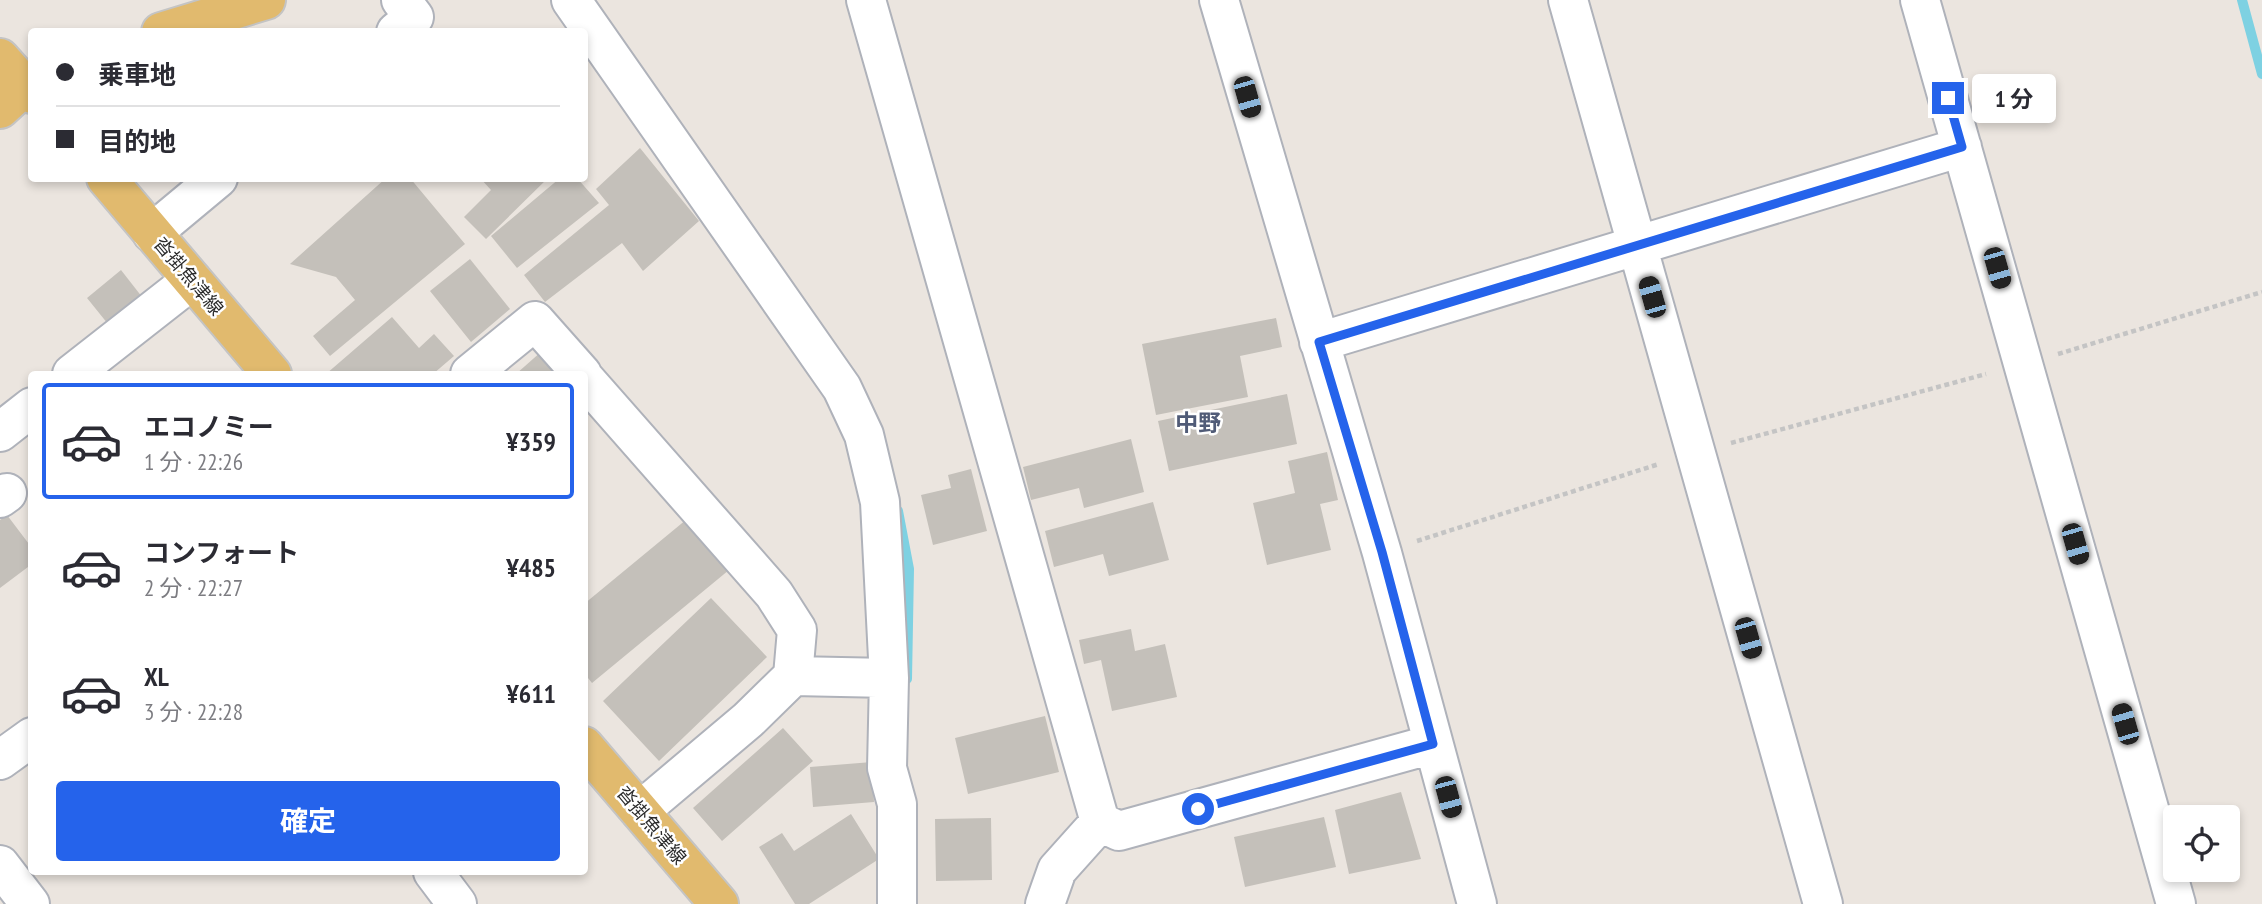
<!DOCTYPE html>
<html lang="ja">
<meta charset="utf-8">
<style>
:root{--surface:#fff;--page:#f7f7f7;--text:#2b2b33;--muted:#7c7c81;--line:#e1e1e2;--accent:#2563eb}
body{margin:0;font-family:"PT Sans Narrow","Noto Sans JP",sans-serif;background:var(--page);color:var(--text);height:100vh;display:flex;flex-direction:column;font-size:26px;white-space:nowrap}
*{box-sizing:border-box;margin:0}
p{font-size:23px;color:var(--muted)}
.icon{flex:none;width:38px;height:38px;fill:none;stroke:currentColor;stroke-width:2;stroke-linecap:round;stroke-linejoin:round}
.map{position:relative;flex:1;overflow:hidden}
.panel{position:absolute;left:28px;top:371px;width:560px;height:504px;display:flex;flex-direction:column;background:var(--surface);border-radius:7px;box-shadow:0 4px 10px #0003}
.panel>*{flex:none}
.guide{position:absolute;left:28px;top:28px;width:560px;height:154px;border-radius:7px;box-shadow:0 4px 10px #0003;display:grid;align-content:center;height:154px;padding:0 28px;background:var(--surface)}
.tools{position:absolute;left:2163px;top:805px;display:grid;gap:14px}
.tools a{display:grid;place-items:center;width:77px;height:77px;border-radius:7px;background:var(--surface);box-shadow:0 4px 10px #0003;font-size:35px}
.end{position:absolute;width:32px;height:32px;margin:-16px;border:9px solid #2563eb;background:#fff;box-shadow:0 0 0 4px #fff}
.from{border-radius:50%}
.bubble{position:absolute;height:49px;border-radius:7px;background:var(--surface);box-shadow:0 4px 10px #0003;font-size:23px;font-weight:700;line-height:49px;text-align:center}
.car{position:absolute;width:21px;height:42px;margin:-21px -10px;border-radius:9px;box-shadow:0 0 5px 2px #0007;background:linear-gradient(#222 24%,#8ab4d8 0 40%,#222 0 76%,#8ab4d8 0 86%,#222 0)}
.guide b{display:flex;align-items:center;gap:24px;height:66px;font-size:26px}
.guide b+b{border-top:2px solid var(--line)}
.guide i{width:18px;height:18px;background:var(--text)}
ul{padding:12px 0 0;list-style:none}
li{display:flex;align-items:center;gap:21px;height:116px;margin:0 14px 10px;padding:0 14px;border:4px solid transparent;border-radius:7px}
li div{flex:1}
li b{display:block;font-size:26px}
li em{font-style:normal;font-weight:700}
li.active{border-color:var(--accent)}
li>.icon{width:63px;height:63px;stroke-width:1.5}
.primary-button{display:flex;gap:14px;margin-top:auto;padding:14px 28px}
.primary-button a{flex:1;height:80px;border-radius:7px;background:var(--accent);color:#fff;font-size:28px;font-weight:700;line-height:80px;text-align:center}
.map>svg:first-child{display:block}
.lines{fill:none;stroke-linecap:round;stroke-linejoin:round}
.stream{stroke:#7ed1e2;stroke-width:10}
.building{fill:#c4c0ba}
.minor-casing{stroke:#afb2ba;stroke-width:42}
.major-casing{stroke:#c4c4c4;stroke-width:42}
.path{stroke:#c4c4c4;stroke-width:4.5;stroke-dasharray:5 3.5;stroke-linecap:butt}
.minor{stroke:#fff;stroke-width:38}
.major{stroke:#e1ba6e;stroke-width:38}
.route{stroke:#2563eb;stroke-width:9}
.labels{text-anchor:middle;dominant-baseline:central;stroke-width:5;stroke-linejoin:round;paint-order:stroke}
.street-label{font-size:19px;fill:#2b2b2b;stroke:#fff}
.quarter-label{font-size:23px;font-weight:bold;fill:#505b77;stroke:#fff}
</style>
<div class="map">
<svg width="2262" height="904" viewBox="0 0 2262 904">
<rect width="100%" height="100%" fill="#ebe5df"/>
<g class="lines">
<!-- stream -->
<path class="stream" d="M2242 0 2262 74
M898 511 909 569 907 679"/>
</g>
<!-- building -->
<path class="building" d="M640 148 699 221 643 271 622 243 545 302 524 275 609 205 596 189Z
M386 178H410L465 244 330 356 313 336 355 300 336 277 290 264Z
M480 178H548L486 239 464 217 491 190Z
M560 178H577L599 203 517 268 491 236Z
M470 259 510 309 471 342 430 291Z
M121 270 146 302 112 329 87 298Z
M392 317 419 348 434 334 454 356 433 374H326Z
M1276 318 1282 347 1240 356 1248 397 1156 415 1142 344Z
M542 351 563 374H516Z
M1287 394 1297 444 1169 471 1158 421Z
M1131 439 1144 492 1084 508 1079 488 1031 500 1023 467Z
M1327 452 1338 500 1320 504 1331 550 1267 565 1253 503 1295 493 1288 461Z
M971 469 987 531 933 545 921 495 951 488 948 475Z
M1153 502 1169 560 1109 576 1103 554 1054 567 1045 531Z
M7 515 32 548V564L0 588V520Z
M687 519 729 570 592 683 584 673V604Z
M711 598 767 657 659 761 603 701Z
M1131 629 1135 651 1165 644 1177 697 1112 711 1101 660 1084 664 1079 640Z
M1045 716 1059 772 968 794 955 738Z
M783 728 813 761 722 841 693 808Z
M872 762 874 802 813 807 810 767Z
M1401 792 1421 859 1349 874 1335 810Z
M851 814 879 859 809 904H795L759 847 782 833 794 851Z
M1324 817 1336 867 1245 887 1234 837Z
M991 818 992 880 936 881 935 819Z"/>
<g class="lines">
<defs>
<path id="minor" d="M571 0 842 388 864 435 880 502 889 678
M866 0 1100 822 1057 870 1045 904
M1219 0 1382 553 1477 904
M1568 0 1823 904
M1920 0 2176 904
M396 32 414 17 401 0
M152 233 218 178
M1319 342 1962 147
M72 374 192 280
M470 374 535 321 582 374
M584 378 774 594 797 630 793 676
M0 432 32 407
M0 498 7 493
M0 760 32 737
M640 811 748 720 793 676 889 678 887 768 897 804V904
M1100 822 1119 831 1433 744
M0 865 30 904
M433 872 457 904"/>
<path id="major" d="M161 32 266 0
M0 58 32 94
M0 109 25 86 32 83
M106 178 272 374
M584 746 719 904"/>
</defs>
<!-- minor casing -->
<use href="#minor" class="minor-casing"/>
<!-- major casing -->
<use href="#major" class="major-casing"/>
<!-- path -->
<path class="path" d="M2058 354 2262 292
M1731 443 1986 374
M1417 541 1659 464"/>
<!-- minor -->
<use href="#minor" class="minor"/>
<!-- major -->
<use href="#major" class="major"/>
</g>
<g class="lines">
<!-- route -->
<path class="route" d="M1198 809 1433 744 1382 552 1319 342 1962 147 1948 98"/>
</g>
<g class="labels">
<!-- street labels -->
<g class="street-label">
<text transform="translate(189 276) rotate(50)">沓掛魚津線</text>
<text transform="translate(652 825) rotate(50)">沓掛魚津線</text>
</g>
<!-- quarter labels -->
<g class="quarter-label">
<text x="1198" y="422">中野</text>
</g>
</g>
</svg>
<div class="tools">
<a><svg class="icon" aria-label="locate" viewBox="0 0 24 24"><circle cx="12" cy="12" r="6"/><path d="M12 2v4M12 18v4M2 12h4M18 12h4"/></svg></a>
</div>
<i class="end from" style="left:1198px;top:809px"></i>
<i class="end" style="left:1948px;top:98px"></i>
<div class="bubble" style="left:1972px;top:74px;width:84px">1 分</div>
<i class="car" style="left:1247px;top:97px;rotate:164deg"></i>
<i class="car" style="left:1997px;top:268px;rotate:164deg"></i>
<i class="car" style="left:1652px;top:297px;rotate:344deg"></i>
<i class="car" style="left:2075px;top:544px;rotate:164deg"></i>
<i class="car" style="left:1748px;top:638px;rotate:164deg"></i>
<i class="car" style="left:2125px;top:724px;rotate:344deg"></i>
<i class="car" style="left:1448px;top:797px;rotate:165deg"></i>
<div class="guide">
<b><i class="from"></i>乗車地</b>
<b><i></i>目的地</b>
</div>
<section class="panel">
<ul>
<li class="active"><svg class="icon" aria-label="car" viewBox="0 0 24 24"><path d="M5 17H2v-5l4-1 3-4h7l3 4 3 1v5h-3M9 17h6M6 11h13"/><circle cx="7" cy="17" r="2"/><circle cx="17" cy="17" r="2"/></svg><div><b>エコノミー</b><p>1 分 · 22:26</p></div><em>¥359</em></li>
<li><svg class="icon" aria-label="car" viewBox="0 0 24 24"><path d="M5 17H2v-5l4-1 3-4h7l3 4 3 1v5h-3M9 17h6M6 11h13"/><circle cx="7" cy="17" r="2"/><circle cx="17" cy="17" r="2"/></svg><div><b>コンフォート</b><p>2 分 · 22:27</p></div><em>¥485</em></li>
<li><svg class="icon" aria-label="car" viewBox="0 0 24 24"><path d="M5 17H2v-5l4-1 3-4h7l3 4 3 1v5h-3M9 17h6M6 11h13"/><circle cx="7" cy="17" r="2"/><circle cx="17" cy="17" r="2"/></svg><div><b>XL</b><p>3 分 · 22:28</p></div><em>¥611</em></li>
</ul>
<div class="primary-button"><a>確定</a></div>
</section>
</div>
